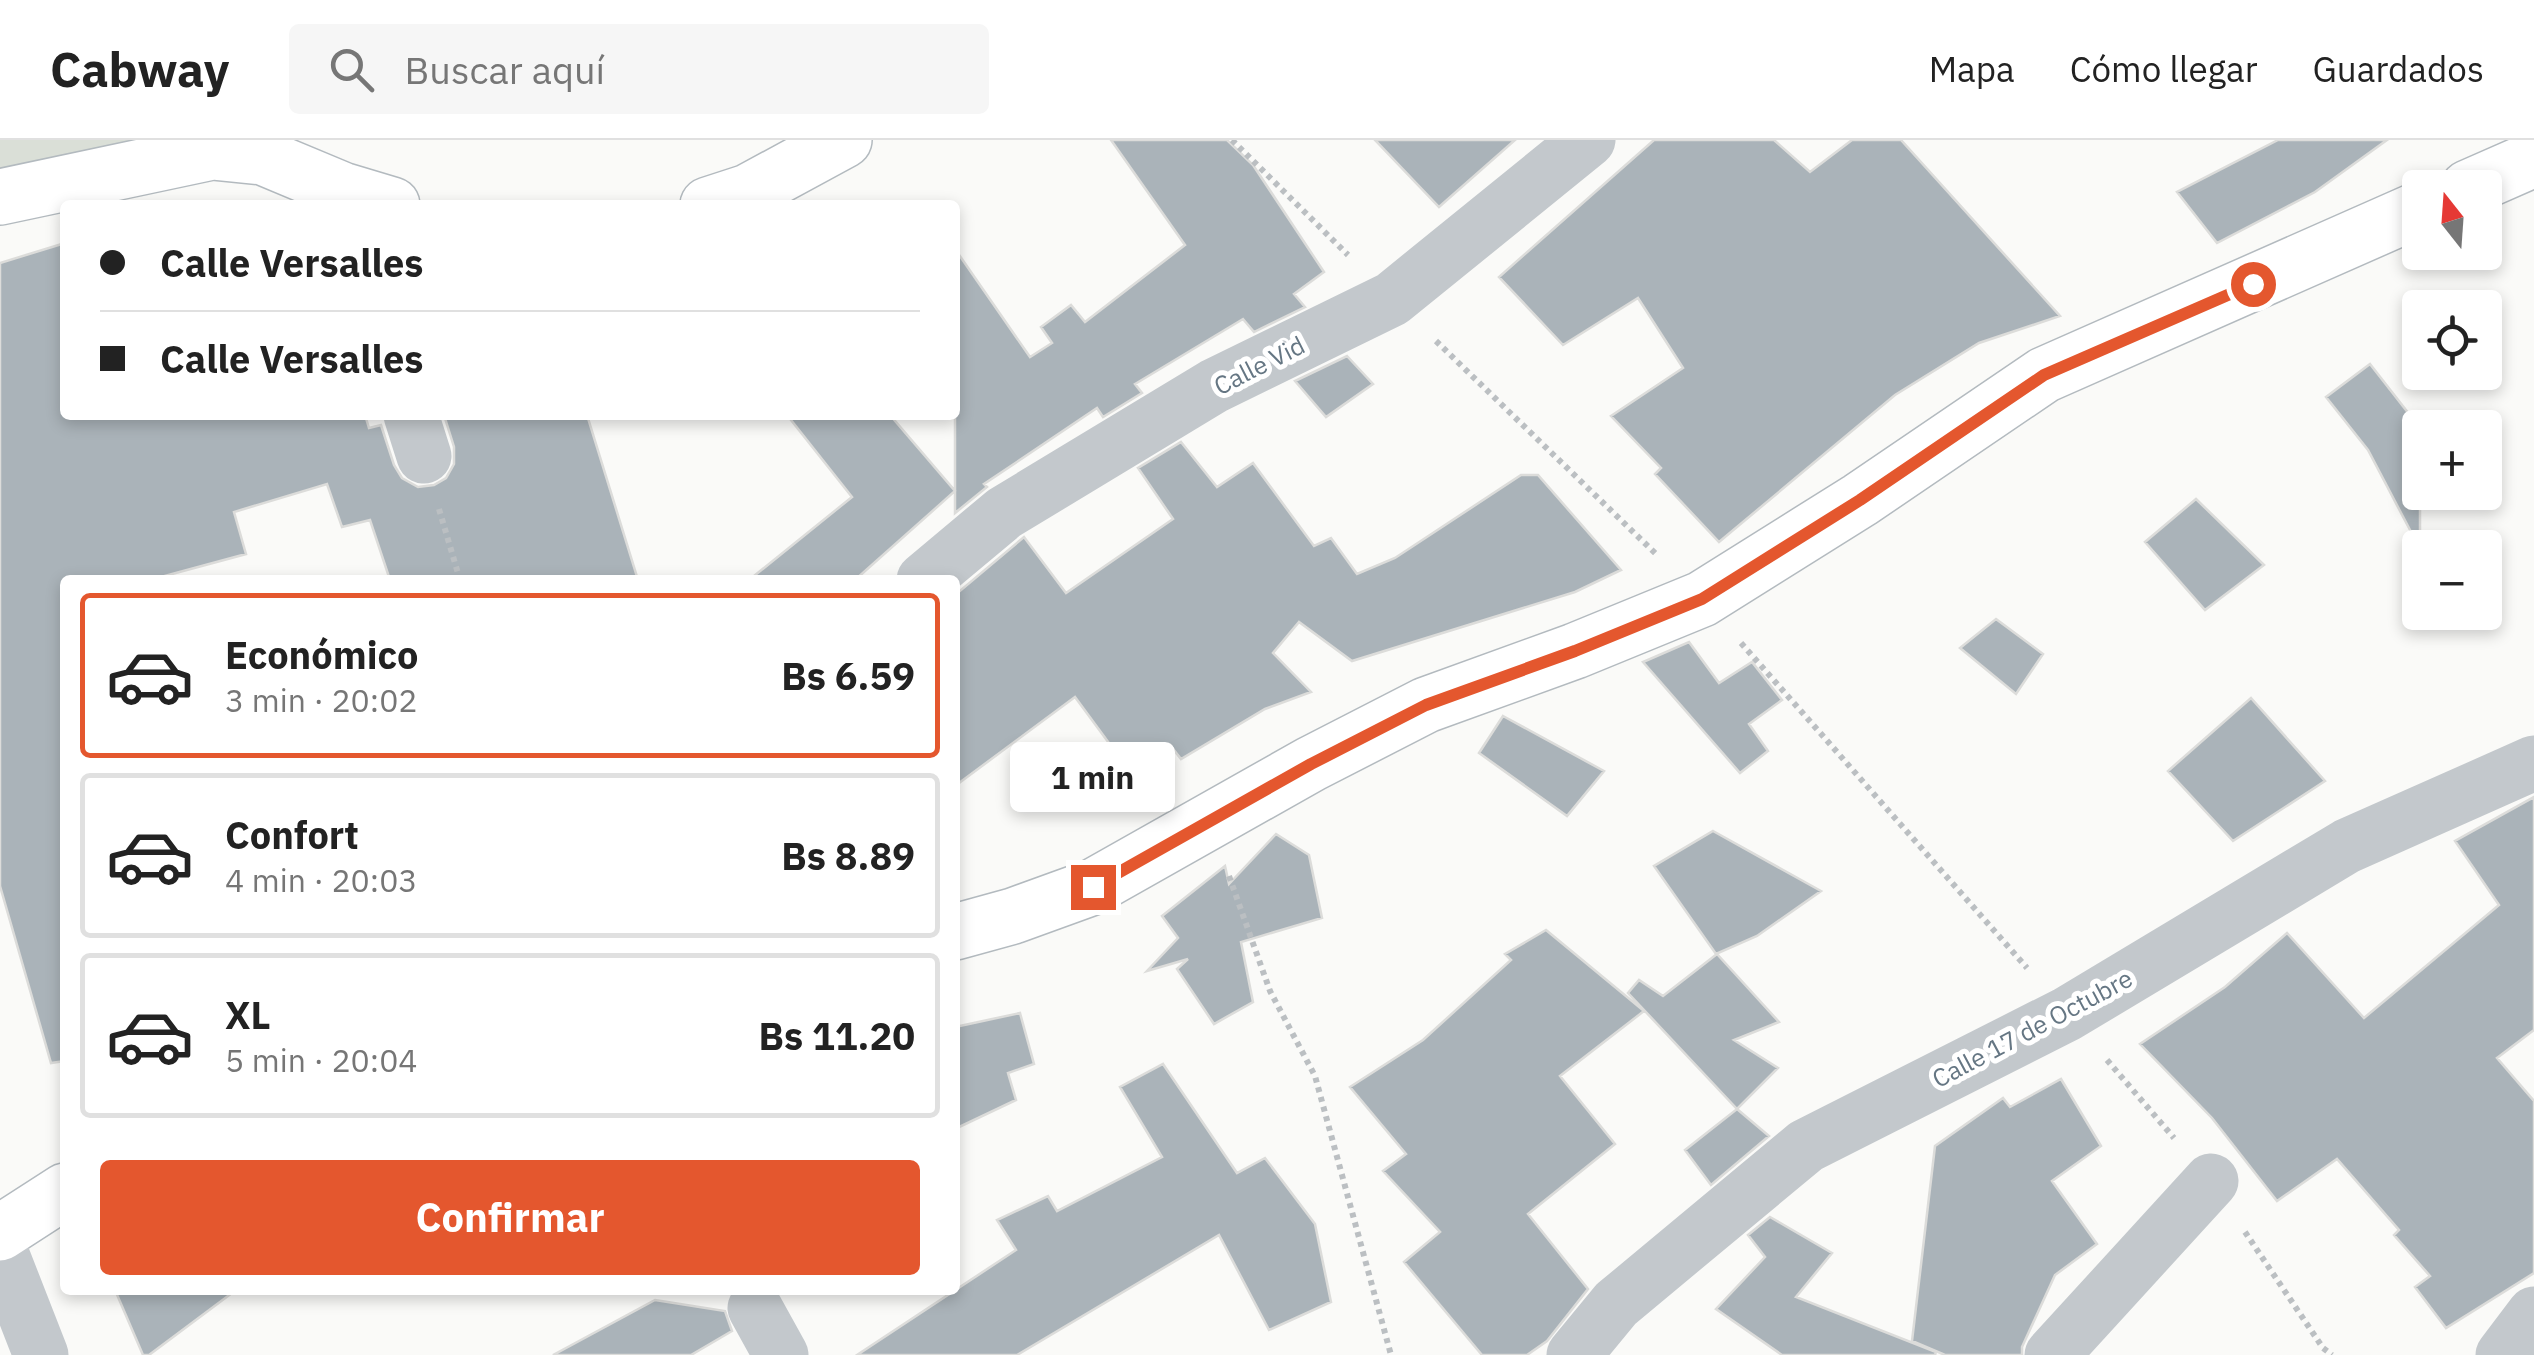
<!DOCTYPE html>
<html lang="es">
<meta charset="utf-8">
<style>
:root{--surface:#fff;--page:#f6f6f6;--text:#222;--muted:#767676;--line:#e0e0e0;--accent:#e4572e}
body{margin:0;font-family:"IBM Plex Sans",sans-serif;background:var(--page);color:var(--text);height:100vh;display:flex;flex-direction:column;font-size:38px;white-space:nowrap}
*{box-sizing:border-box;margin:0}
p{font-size:32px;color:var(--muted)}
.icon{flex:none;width:55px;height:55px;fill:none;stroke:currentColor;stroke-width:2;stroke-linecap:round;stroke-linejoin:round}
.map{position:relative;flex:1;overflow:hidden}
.panel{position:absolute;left:60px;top:435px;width:900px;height:720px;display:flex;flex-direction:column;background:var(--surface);border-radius:10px;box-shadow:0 5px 15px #0003}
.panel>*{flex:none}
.top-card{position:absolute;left:60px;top:60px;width:900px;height:220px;border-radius:10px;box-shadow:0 5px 15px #0003;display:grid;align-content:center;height:220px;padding:0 40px;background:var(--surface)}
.needle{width:65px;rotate:343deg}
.controls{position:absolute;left:2402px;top:30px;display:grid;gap:20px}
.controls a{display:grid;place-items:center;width:100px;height:100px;border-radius:10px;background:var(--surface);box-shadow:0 5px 15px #0003;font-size:50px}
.end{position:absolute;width:45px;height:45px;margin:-22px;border:12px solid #e4572e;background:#fff;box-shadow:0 0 0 5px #fff}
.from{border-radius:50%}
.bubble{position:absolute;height:70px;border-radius:10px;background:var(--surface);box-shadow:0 5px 15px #0003;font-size:32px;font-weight:800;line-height:70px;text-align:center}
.top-card b{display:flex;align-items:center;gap:35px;height:95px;font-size:38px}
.top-card b+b{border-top:2px solid var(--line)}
.top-card i{width:25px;height:25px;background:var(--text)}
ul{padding:18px 0 0;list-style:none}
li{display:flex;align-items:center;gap:30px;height:165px;margin:0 20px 15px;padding:0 20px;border:5px solid var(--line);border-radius:10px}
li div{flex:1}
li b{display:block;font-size:38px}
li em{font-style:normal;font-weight:800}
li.selected{border-color:var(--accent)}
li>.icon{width:90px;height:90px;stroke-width:1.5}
.action{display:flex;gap:20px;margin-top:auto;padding:20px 40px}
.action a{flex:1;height:115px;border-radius:10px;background:var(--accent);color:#fff;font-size:40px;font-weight:800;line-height:115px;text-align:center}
header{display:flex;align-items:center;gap:60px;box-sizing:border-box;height:140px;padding:0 50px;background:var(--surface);border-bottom:2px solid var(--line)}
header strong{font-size:48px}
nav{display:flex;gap:55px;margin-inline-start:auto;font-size:35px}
.search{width:700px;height:90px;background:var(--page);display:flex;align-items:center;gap:25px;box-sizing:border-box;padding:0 35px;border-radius:10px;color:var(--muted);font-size:38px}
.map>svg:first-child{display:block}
.green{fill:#dadfd7}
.building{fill:#aab3b9;stroke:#dcdcda;stroke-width:2.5}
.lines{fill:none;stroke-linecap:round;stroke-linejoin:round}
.secondary-casing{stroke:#b3babf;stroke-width:58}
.path{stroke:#bbbfc2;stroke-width:6;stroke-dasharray:5 5;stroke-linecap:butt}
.street{stroke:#c3c8cc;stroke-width:55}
.secondary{stroke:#fff;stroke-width:55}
.route{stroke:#e4572e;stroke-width:12}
.labels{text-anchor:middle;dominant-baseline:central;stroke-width:10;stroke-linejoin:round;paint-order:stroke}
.street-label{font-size:25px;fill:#657683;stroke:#fff}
</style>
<header>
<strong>Cabway</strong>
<div class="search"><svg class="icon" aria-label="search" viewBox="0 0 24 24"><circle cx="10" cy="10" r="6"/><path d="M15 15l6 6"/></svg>Buscar aquí</div>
<nav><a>Mapa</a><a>Cómo llegar</a><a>Guardados</a></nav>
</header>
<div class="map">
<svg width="2534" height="1215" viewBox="0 0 2534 1215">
<rect width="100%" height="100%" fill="#fafaf8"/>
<!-- green -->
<path class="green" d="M0 0H147L0 30Z"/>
<!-- building -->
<path class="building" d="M1111 0H1227L1253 25 1324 132 1294 154 1305 167 1254 192 1243 179 1135 244 1142 253 1103 277 1097 268 984 344 987 347 955 373V109L1030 217 1052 203 1041 187 1071 165 1085 182 1185 105Z
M1375 0H1515L1439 67Z
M1654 0H1774L1810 32 1852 0H1901L2060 176 1979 203 1895 255 1719 402 1655 334 1661 328 1611 276 1683 228 1638 158 1563 205 1499 137Z
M2278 0H2387L2315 52 2217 103 2177 52Z
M65 103V275H365L369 288 381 285 394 325 402 338 418 347 434 345 446 338 454 324V307L444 275H587L638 440H390L370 380 342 387 327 344 234 372 246 414 150 440H65V921L51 923 0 746V123Z
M1347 216 1373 244 1326 277 1295 241Z
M2370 224 2420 288V409L2368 310 2326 257Z
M787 275H890L955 351 855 440H749L852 357Z
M1181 302 1217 347 1253 323 1314 406 1331 398 1357 434 1395 418 1521 335H1538L1621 430 1575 452 1352 521 1299 482 1273 513 1311 552 1265 569 1181 619 1170 605 1131 633 1075 557 955 646V455L1024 397 1066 453 1173 379 1138 328Z
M2196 359 2264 425 2205 470 2145 402Z
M1996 479 2043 514 2016 554 1960 508Z
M1689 502 1719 543 1752 522 1782 560 1749 584 1768 611 1740 633 1643 522Z
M2251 558 2325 641 2233 701 2168 631Z
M1503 576 1604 631 1567 676 1479 613Z
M2534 657V890L2497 918 2534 961V1133L2446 1188 2415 1147 2430 1136 2394 1095 2399 1090 2337 1019 2277 1061 2212 978 2140 904 2225 847 2287 793 2364 878 2499 765 2455 701Z
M1713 691 1821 751 1757 796 1716 814 1654 726Z
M1276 694 1309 715 1322 778 1241 802 1253 862 1214 884 1177 829 1188 819 1147 831 1178 798 1162 776 1225 726 1229 744Z
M1546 790 1644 871 1560 936 1615 1004 1528 1074 1588 1149 1547 1201 1527 1215H1482L1404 1122 1440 1092 1383 1031 1406 1014 1350 947 1423 900 1511 820 1505 814Z
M1717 814 1779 882 1734 900 1778 928 1737 969 1628 853 1639 840 1663 856Z
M1020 873 1034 924 1008 933 1016 960 955 989V887Z
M1163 924 1237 1033 1265 1018 1315 1084 1331 1162 1269 1190 1219 1095 1017 1215H857L1016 1110 997 1080 1048 1056 1057 1071 1162 1017 1120 947Z
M2061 939 2101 1006 2052 1041 2097 1104 2055 1135 2022 1207V1215H1945L1912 1201 1935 1006 2003 958 2010 967Z
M1737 969 1769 996 1711 1045 1685 1010Z
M1770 1077 1832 1113 1796 1157 1936 1212 1935 1215H1782L1716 1169 1765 1117 1748 1095Z
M115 1150H236L149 1215H143Z
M655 1160 725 1171 732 1191 691 1215H553Z"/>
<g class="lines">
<defs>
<path id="secondary" d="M2468 48 2534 19
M0 57 212 12 263 17 342 50 392 65
M708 65 748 52 844 0
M955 792 1013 776 1093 747 1311 624 1426 565 1575 511 1702 459 1860 360 2044 235 2420 69
M0 1093 65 1051"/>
</defs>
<!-- secondary casing -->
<use href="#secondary" class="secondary-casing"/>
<!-- path -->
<path class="path" d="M1232 0 1348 115
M1436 201 1657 415
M439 369 460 440
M1741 503 2027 828
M1229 736 1270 851 1315 936 1391 1215
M2107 920 2174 998
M2245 1092 2323 1208 2332 1215"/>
<!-- street -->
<path class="street" d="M411 275 424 316
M924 440 1004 373 1214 246 1392 159 1588 0
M0 1110 41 1215
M755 1168 781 1215
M1574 1215 1616 1164 1806 1006 2067 874 2347 706 2534 623
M2052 1215 2211 1041
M2503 1215 2534 1174"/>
<!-- secondary -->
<use href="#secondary" class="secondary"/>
</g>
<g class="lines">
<!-- route -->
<path class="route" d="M1093 747 1311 624 1426 565 1575 511 1702 459 1860 360 2044 235 2253 144"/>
</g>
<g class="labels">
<!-- street labels -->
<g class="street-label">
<text transform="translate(1259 225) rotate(-27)">Calle Vid</text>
<text transform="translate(2032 888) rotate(-28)">Calle 17 de Octubre</text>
</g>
</g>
</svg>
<div class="controls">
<a><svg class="needle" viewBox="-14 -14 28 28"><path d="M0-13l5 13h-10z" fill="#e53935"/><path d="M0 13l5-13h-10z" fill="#767676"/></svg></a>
<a><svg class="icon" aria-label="locate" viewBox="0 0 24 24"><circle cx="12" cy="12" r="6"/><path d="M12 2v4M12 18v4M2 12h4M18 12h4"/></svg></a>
<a>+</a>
<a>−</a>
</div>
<i class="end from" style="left:2253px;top:144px"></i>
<i class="end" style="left:1093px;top:747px"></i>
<div class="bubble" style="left:1010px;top:602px;width:165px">1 min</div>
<div class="top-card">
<b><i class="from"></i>Calle Versalles</b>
<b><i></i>Calle Versalles</b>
</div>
<section class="panel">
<ul>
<li class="selected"><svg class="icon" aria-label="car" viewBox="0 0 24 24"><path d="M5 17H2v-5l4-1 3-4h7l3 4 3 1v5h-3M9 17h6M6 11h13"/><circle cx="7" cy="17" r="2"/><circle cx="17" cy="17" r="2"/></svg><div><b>Económico</b><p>3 min · 20:02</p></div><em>Bs 6.59</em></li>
<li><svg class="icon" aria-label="car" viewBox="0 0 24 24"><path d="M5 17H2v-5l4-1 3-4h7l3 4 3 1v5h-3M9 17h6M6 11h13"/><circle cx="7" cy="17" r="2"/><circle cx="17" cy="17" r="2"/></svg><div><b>Confort</b><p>4 min · 20:03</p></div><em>Bs 8.89</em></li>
<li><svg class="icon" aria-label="car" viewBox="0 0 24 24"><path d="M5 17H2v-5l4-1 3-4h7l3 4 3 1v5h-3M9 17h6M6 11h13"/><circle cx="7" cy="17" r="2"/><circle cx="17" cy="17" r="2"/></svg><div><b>XL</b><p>5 min · 20:04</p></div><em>Bs 11.20</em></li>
</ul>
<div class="action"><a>Confirmar</a></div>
</section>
</div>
